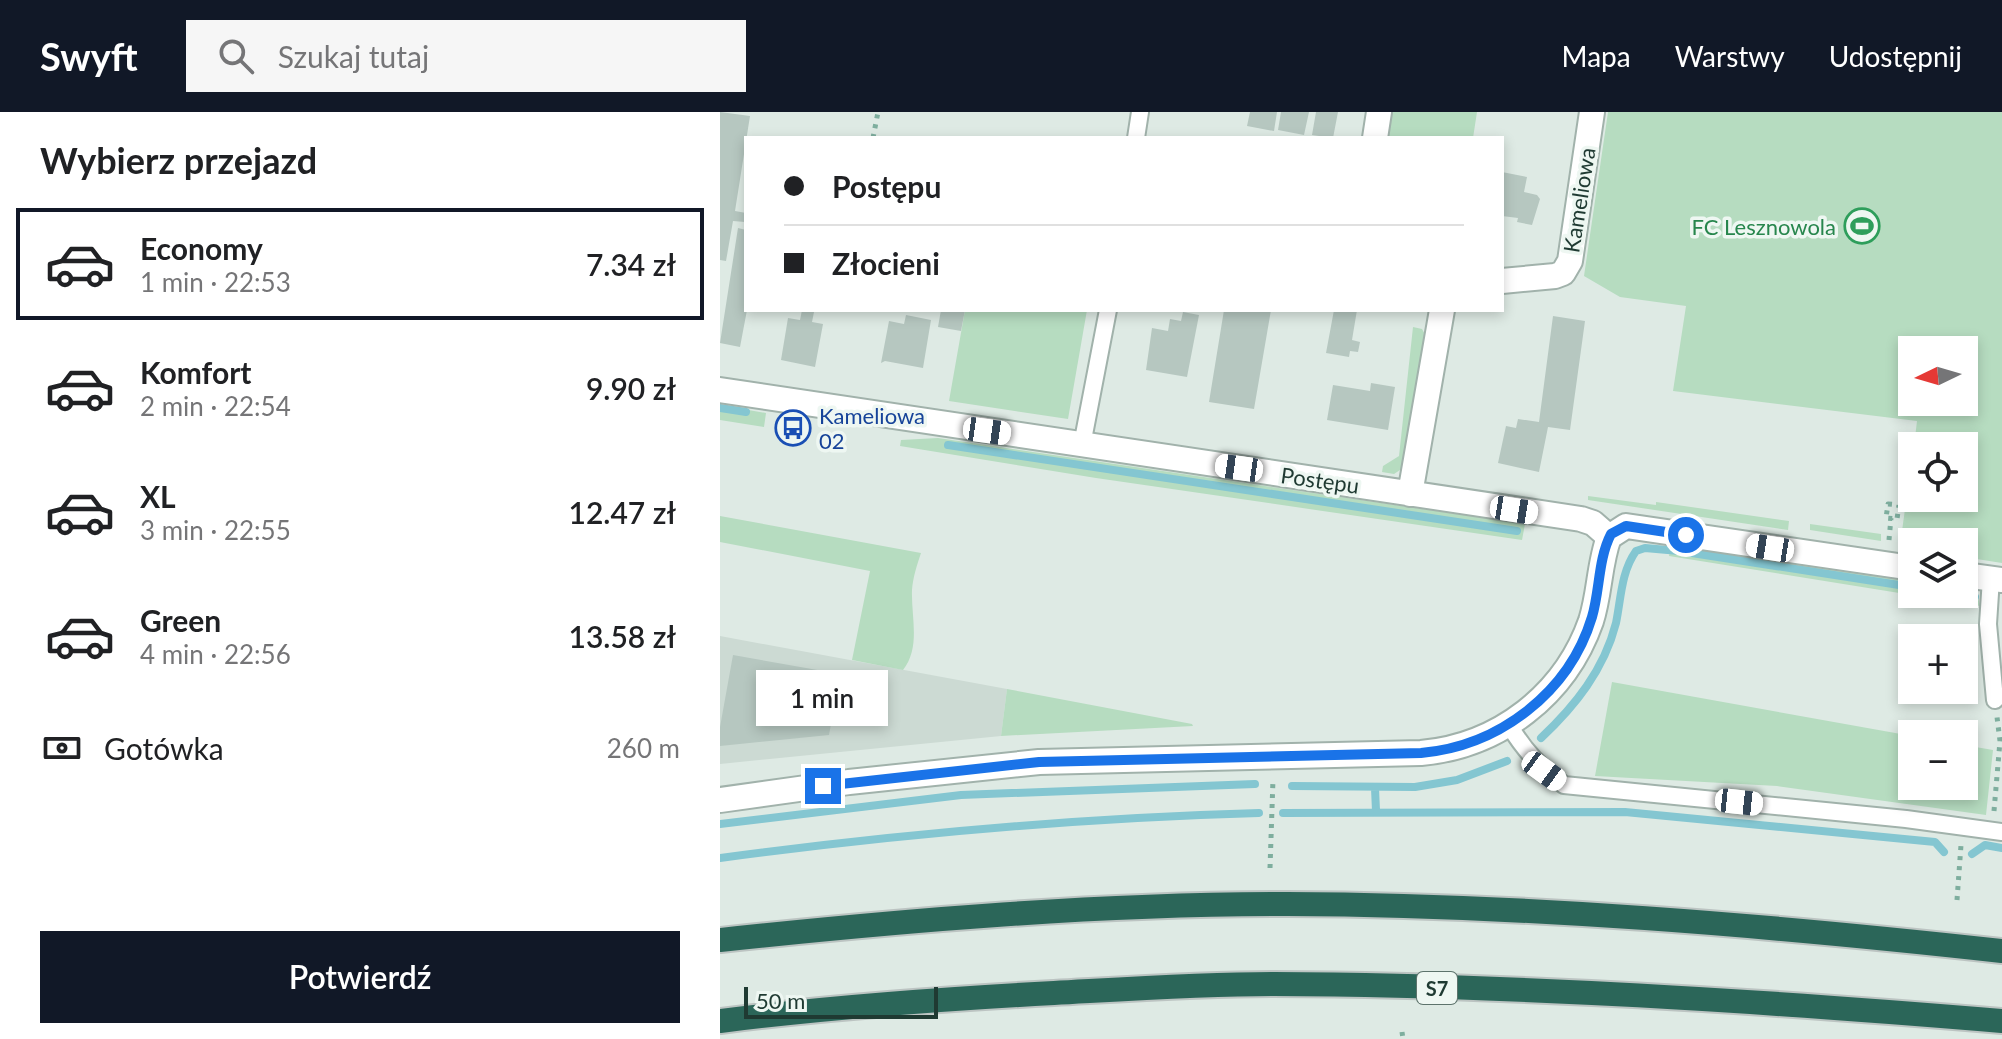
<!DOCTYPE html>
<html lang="pl">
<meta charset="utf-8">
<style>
:root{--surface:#fff;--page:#f6f6f6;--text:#202124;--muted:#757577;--line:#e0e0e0;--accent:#111827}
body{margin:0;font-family:Lato,sans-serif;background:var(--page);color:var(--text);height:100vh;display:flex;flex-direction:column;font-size:30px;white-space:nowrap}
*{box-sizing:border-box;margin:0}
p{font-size:26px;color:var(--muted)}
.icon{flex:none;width:44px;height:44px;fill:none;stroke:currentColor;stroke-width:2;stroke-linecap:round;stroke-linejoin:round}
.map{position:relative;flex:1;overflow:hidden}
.side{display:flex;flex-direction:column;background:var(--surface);width:720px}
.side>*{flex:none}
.guide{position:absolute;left:24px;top:24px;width:760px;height:176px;border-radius:0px;box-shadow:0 4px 12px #0003;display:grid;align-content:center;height:176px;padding:0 40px;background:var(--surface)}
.needle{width:52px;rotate:265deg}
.controls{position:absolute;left:1178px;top:224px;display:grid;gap:16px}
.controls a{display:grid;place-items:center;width:80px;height:80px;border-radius:0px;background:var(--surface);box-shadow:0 4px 12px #0003;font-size:40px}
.scale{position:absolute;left:24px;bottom:20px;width:194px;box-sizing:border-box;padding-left:8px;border:4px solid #1f3a32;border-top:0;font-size:22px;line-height:28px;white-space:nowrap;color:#1f3a32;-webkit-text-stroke:6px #eef7f2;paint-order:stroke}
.end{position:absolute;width:36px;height:36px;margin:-18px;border:10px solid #1a73e8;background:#fff;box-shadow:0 0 0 4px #fff}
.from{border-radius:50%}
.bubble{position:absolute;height:56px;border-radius:0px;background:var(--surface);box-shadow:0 4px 12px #0003;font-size:26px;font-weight:600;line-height:56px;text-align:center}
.car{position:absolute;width:24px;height:48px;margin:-24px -12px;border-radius:10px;box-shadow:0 0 6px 2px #0007;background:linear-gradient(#fff 24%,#345 0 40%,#fff 0 76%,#345 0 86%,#fff 0)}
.guide b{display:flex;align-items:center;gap:28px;height:76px;font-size:30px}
.guide b+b{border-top:2px solid var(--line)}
.guide i{width:20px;height:20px;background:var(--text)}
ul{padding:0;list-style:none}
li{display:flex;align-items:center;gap:24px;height:112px;margin:0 16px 12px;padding:0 24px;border:4px solid transparent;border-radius:0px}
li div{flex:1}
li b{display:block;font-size:30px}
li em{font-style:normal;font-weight:600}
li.active{border-color:var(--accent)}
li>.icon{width:72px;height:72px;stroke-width:1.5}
h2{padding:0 40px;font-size:36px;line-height:96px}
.pay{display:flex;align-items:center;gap:20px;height:88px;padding:0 40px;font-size:30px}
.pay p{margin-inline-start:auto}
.action{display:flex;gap:16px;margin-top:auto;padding:16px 40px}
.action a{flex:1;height:92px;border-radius:0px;background:var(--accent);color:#fff;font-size:32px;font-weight:600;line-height:92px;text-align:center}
header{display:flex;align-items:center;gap:48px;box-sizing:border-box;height:112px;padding:0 40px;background:var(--accent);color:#fff}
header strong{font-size:38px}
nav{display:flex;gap:44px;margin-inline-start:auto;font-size:28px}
.search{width:560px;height:72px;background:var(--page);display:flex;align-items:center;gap:20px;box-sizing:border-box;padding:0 28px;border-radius:0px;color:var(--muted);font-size:30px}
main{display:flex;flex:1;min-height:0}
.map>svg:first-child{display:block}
.built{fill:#ccdad3}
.green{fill:#b6dcc0;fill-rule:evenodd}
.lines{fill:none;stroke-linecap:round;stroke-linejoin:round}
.stream{stroke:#84c6d1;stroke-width:8}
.building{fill:#b6c7c0}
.service-casing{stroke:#a1b2ab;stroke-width:20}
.minor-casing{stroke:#a1b2ab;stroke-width:28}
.tertiary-casing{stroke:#a1b2ab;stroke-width:28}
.motorway-casing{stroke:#bcc4c2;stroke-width:28}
.path{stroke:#7eae9e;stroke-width:5;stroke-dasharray:4 6;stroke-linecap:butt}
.service{stroke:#fff;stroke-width:16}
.minor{stroke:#fff;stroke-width:24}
.tertiary{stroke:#fff;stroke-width:24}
.motorway{stroke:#2b6659;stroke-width:24}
.route{stroke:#1a73e8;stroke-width:10}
.labels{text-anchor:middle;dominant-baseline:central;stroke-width:7;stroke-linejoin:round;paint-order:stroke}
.shield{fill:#eef7f2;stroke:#5d736c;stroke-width:2}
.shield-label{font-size:20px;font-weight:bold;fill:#1f3a32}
.street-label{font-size:22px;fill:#1f3a32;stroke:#eef7f2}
.leisure-label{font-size:22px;fill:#27864d;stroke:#eef7f2;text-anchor:end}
.transit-label{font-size:22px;fill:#164399;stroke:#eef7f2;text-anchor:start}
</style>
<header>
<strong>Swyft</strong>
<div class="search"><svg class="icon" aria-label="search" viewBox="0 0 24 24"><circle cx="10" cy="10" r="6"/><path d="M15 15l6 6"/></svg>Szukaj tutaj</div>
<nav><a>Mapa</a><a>Warstwy</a><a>Udostępnij</a></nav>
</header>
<main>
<section class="side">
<h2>Wybierz przejazd</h2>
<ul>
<li class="active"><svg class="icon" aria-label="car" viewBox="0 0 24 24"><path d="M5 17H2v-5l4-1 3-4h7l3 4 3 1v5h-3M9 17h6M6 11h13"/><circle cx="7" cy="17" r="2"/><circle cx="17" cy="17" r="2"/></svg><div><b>Economy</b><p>1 min · 22:53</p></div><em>7.34 zł</em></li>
<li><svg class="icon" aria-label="car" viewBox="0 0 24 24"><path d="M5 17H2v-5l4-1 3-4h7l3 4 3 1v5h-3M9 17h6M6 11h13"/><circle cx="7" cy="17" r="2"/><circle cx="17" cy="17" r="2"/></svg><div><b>Komfort</b><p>2 min · 22:54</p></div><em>9.90 zł</em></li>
<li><svg class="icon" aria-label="car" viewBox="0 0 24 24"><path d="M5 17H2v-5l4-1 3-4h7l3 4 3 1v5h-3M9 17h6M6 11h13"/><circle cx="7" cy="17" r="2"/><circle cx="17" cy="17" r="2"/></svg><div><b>XL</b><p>3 min · 22:55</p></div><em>12.47 zł</em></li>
<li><svg class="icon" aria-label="car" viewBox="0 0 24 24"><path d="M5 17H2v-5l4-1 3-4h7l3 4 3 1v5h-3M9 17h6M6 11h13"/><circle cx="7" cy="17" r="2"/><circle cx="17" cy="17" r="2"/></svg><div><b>Green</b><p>4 min · 22:56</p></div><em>13.58 zł</em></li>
</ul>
<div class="pay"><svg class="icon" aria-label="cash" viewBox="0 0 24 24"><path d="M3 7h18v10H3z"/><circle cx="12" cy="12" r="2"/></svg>Gotówka<p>260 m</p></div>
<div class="action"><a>Potwierdź</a></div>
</section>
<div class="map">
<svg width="1282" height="927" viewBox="0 0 1282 927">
<rect width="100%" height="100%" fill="#deeae4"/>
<!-- built -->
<path class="built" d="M0 524 287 577 281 624 0 652Z"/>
<!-- green -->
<path class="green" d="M668 0H757L753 26H668L663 24Z
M888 0H1282V451L1244 445V430H1203L1202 422 1182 419 1192 346V386H1244V334H1194L1197 309 953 279 966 194 900 185 864 164ZM1192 238H1244V290H1192Z
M245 198H367L348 307 229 289Z
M693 215 702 217 707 226 683 356 674 362 662 360 663 354 679 344Z
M0 293 46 301 44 315 0 308Z
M218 326 805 412 802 428 376 366 180 334 181 328Z
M868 384 936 393V390L1069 409 1068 418 868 388Z
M0 404 201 441C197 453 193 465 192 478 191 505 201 535 183 558L132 548 150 459 0 430Z
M1090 412 1161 422V429L1090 418Z
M951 434 1192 469V482H1244V477L1257 480 1260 494 949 444Z
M892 570 1192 624V674H1244V633L1273 638 1266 703 1057 674 875 664Z
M287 577 472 612 473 614 281 624Z"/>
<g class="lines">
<!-- stream -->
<path class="stream" d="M0 296 26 300
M228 333 797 419
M1234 482 1255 485
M821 626C855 594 884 558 896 511 901 487 901 460 916 439L925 436 959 439 1192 475
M572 674 695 675 737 668 787 649
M655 676 656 699
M563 701 905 700 1215 730 1224 740
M0 712 241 683 535 672
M1252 742 1265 733 1282 736
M0 746C180 722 357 706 539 701"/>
</g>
<!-- building -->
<path class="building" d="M0 0 30 4 15 99 26 101V106L25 110 13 109 6 149 0 148Z
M530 0H557L554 19 527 14Z
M561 0H589L584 23 558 18Z
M596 0H618L613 26 592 23Z
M782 60 807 65 804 80 817 83 820 87 812 113 797 110 798 106 782 104Z
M18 116 26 118 27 198 20 235 0 231Z
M82 198 94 200 92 210 103 212 95 255 61 248 68 206 80 208Z
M221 198H245L241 219 218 215Z
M504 198H551L534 297 489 290Z
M614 198H637L632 228 640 230 638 240 630 239 629 245 606 241Z
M463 200 479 203 467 265 426 258 432 216 448 219 450 207 461 209Z
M186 203 211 208 203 256 165 249 161 251 169 209 184 212Z
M833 204 865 209 850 318 828 315 819 360 778 351 786 314 796 316 798 307 819 310Z
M651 271 675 275 668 318 607 308 613 273 650 279Z
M13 543 120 562 109 623 0 634V615Z"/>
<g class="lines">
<defs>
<path id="service" d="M416 26 420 0
M362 333 388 198
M1271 466 1268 512 1275 588
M789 613C804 638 820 656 844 673L1186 707 1282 720"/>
<path id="minor" d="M655 26 659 0
M782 169 835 164 843 161 850 149 872 0
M0 278 861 407 873 411 889 425
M690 382 722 198"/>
<path id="tertiary" d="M1244 463 1282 468
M0 688 129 670 319 650 701 641C779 634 845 583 871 509 880 481 879 452 889 425L906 414 1192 456"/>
<path id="motorway" d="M0 828C188 808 378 792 567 792 806 793 1045 813 1282 839
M0 909C111 895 222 887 334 881 407 877 481 872 554 872 797 873 1040 889 1282 909"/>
</defs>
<!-- service casing -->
<use href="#service" class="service-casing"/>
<!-- minor casing -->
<use href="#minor" class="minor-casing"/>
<!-- tertiary casing -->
<use href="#tertiary" class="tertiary-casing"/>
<!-- motorway casing -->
<use href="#motorway" class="motorway-casing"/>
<!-- path -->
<path class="path" d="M153 26 158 0
M1168 392 1179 393 1177 407 1166 406Z
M1169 428 1171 406
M1274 699 1280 629 1277 605
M550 756 553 667
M1237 788 1241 733
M682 920 683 927"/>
<!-- service -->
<use href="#service" class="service"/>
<!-- minor -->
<use href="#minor" class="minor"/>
<!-- tertiary -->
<use href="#tertiary" class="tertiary"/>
<!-- motorway -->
<use href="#motorway" class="motorway"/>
</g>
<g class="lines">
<!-- route -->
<path class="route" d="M103 674 319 650 701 641C779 634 849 581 872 505 880 478 878 447 891 422L906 414 966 423"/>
</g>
<!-- icons -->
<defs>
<symbol id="stadium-ring" viewBox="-11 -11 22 22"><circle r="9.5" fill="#eef7f2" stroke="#2e9e5b" stroke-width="1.5"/><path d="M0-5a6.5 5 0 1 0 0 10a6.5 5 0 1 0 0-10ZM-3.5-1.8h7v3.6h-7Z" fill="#2e9e5b"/></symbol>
<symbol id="bus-ring" viewBox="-11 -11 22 22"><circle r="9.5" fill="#eef7f2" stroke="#1a4fb4" stroke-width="1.5"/><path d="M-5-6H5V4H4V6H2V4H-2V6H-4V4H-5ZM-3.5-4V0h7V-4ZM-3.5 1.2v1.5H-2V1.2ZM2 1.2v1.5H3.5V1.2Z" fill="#1a4fb4"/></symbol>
</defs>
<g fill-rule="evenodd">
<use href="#stadium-ring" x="1122" y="94" width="40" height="40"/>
<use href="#bus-ring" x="53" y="296" width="40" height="40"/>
</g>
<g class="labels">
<!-- shield labels -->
<rect class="shield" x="697" y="860" width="40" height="32" rx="6"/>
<g class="shield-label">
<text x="717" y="876">S7</text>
</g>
<!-- street labels -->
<g class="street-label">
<text transform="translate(859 88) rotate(-81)">Kameliowa</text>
<text transform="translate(600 368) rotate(8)">Postępu</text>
</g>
<!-- leisure labels -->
<g class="leisure-label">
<text x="1116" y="114">FC Lesznowola</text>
</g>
<!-- transit labels -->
<g class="transit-label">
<text x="99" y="303">Kameliowa<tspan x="99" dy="25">02</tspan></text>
</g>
</g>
</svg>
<div class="controls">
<a><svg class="needle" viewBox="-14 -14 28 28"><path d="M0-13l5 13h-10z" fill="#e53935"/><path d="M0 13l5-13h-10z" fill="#757577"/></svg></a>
<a><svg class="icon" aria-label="locate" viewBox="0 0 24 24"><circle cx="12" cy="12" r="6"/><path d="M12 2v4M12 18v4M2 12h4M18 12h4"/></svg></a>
<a><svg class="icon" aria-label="layers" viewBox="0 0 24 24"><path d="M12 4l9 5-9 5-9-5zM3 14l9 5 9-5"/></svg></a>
<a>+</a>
<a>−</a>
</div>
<div class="scale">50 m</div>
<i class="end from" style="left:966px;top:423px"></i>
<i class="end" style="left:103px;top:674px"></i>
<div class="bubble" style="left:36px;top:558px;width:132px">1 min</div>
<i class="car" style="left:267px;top:319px;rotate:98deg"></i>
<i class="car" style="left:519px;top:356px;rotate:278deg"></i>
<i class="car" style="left:794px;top:398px;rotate:99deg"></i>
<i class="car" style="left:1050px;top:436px;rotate:279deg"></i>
<i class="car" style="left:824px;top:659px;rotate:126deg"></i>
<i class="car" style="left:1019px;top:690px;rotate:96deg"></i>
<div class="guide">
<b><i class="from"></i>Postępu</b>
<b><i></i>Złocieni</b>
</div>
</div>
</main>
